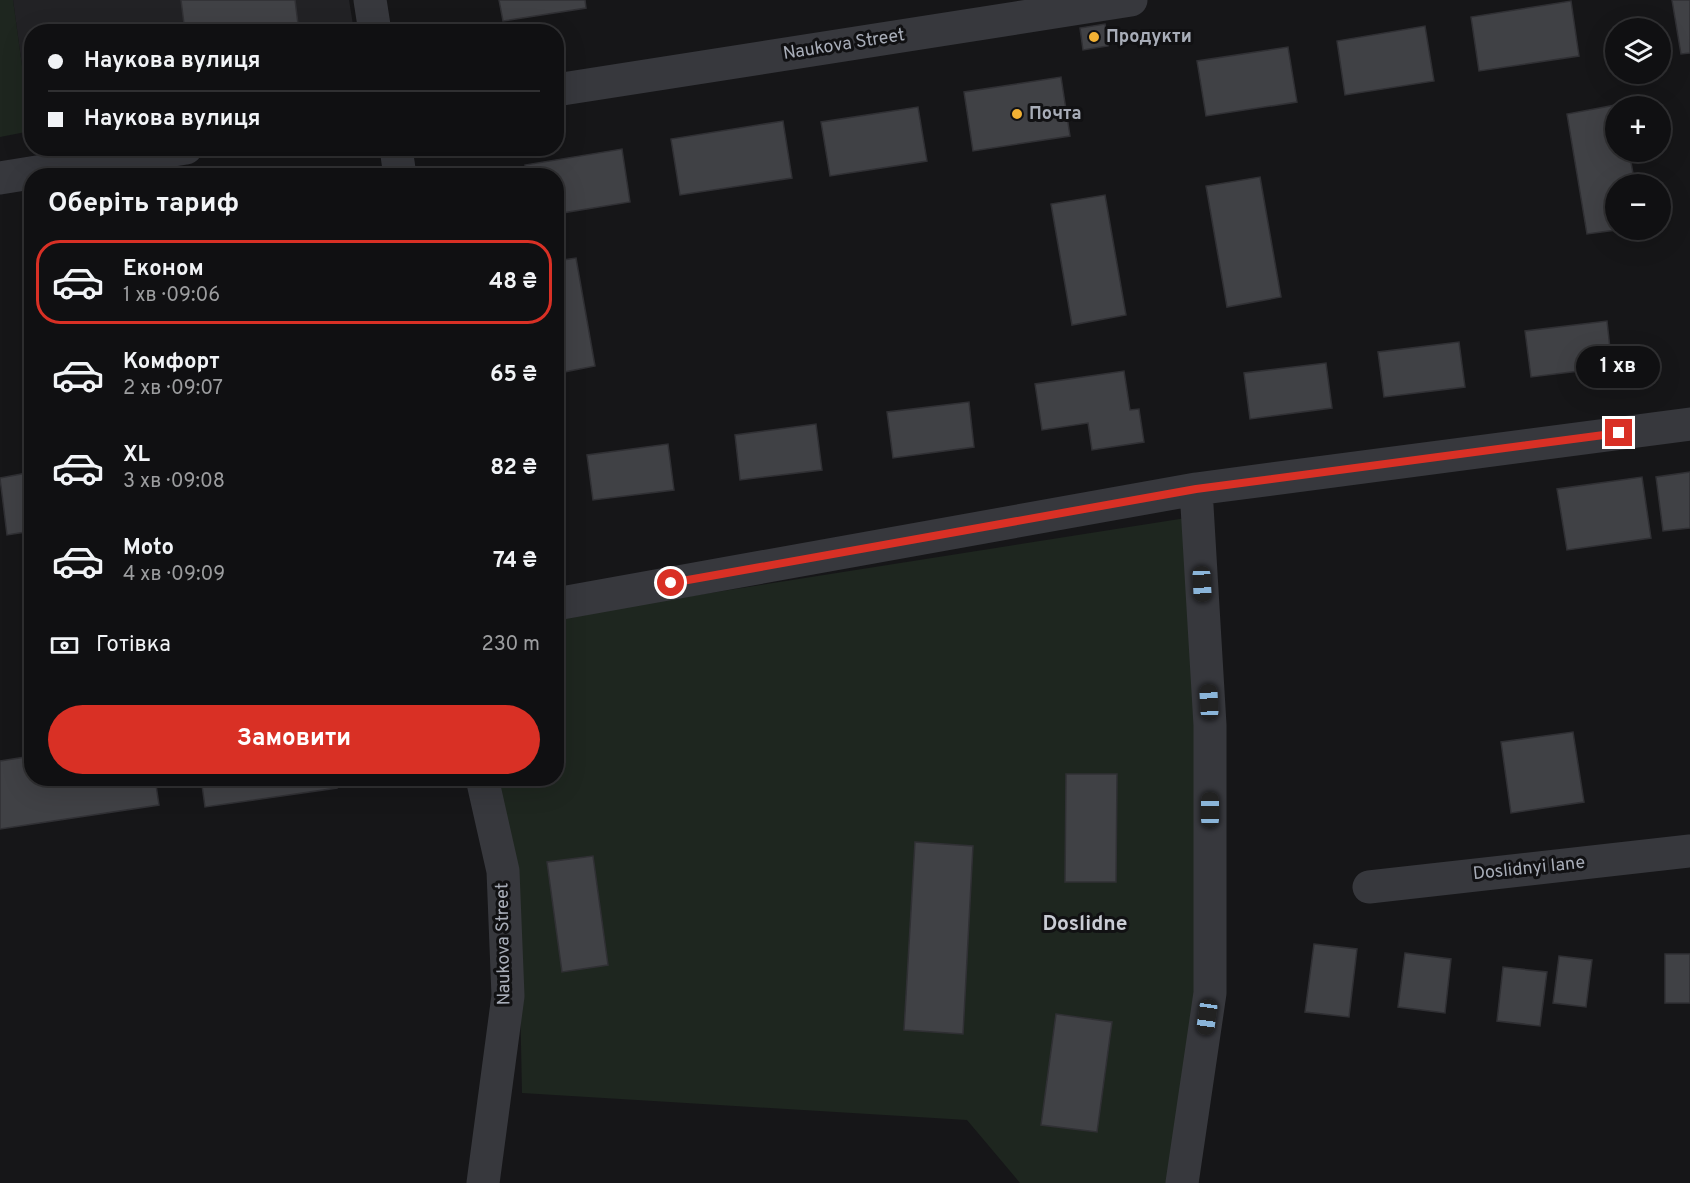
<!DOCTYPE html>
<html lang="uk">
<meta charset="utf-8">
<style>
:root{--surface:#101012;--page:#19191b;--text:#f1f3f6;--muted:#9c9d9f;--line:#303032;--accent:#d93025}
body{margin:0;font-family:Overpass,sans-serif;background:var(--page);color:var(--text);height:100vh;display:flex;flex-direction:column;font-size:22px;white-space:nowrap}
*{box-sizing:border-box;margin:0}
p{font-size:20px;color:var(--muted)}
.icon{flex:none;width:33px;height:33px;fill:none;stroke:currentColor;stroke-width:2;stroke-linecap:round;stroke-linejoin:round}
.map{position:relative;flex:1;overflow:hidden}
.details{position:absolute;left:24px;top:168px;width:540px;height:618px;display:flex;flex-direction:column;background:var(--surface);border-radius:24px;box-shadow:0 6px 24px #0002,0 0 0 2px var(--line)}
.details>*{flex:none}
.hud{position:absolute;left:24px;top:24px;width:540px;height:132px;border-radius:24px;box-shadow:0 6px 24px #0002,0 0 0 2px var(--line);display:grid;align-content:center;height:132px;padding:0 24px;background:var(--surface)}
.fabs{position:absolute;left:1605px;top:18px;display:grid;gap:12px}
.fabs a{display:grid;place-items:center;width:66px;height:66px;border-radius:50%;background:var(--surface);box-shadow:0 6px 24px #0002,0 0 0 2px var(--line);font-size:30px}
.end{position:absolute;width:27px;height:27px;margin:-14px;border:8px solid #d93025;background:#fff;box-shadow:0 0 0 3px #fff}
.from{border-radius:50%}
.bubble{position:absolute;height:42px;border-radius:21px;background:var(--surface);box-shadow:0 6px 24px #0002,0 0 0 2px var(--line);font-size:20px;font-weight:700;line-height:42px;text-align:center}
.car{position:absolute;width:18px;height:36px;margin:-18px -9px;border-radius:8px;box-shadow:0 0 4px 2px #0007;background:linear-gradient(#222 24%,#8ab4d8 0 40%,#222 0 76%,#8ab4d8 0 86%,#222 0)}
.hud b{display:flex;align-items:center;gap:21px;height:57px;font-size:22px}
.hud b+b{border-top:2px solid var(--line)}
.hud i{width:15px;height:15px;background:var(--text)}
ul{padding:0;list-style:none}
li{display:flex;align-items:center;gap:18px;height:84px;margin:0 12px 9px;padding:0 12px;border:3px solid transparent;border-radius:24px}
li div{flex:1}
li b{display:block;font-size:22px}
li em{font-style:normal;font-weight:700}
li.current{border-color:var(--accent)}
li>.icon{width:54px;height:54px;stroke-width:1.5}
h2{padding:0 24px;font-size:27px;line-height:72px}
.pay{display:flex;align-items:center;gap:15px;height:66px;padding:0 24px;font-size:22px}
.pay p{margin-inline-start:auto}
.cta{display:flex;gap:12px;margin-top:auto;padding:12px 24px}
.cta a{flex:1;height:69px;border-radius:36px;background:var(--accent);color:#fff;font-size:24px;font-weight:700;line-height:69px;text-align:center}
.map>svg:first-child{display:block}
.built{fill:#222225}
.green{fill:#1e261f}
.building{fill:#404145;stroke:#303034;stroke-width:1.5}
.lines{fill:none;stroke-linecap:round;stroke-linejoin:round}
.minor{stroke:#37383d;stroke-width:33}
.route{stroke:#d93025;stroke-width:8}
.poi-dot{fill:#f2b134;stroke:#111113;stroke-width:2}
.labels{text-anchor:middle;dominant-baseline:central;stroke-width:6;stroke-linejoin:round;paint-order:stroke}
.poi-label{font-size:18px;font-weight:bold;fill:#a8adb8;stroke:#111113;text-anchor:start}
.street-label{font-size:18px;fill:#a8adb8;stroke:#111113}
.quarter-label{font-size:21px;font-weight:bold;fill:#c9ccd4;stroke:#111113}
</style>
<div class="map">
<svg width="1690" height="1183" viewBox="0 0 1690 1183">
<rect width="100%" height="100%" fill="#161618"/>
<!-- built -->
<path class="built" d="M13 0H349L354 31 32 32V118H29Z"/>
<!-- green -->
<path class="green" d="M0 0H13L31 131 0 137Z
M1186 518 1200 722 1199 990 1171 1183H1020L967 1120 522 1093 520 996 494 779 556 778 557 617Z"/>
<!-- building -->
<path class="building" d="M181 0H295L299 32H185Z
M499 0H585L586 8 503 21Z
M1672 0H1690V53L1681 54Z
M1571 1 1579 56 1479 71 1471 17Z
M1105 24 1108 46 1083 50 1080 28Z
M1425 26 1434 81 1345 95 1337 41Z
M1288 47 1297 102 1206 116 1197 61Z
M1061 77 1070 136 973 151 964 92Z
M1621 104V106H1616V152H1629L1635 184H1616V230L1587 234 1567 114Z
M918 107 927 161 830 176 821 122Z
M783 121 792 178 680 195 671 139Z
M622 149 630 202 556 214V176H527L525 165Z
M1260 177 1281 297 1227 307 1206 186Z
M1105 195 1126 315 1072 325 1051 204Z
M576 258 595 366 559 373 556 358V261Z
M1607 321 1612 367 1531 377 1525 331Z
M1459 342 1465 387 1384 397 1378 352Z
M1326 363 1332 408 1250 419 1244 373Z
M1124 371 1130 410 1139 409 1144 442 1092 450 1088 423 1042 430 1035 384Z
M969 402 974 447 893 458 887 412Z
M816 424 822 470 740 480 735 435Z
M668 444 674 490 593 500 587 455Z
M32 472V531L7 535 0 478Z
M1690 472V528L1663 531 1656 477Z
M1642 477 1651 538 1567 550 1557 489Z
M1573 732 1584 802 1511 813 1501 742Z
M32 756V778H155L159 805 0 829V761Z
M1066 774H1117L1116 882H1065Z
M201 778H336L337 788 205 807Z
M915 842 973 846 963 1034 904 1030Z
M593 856 608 965 562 972 547 862Z
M1314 944 1357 949 1349 1017 1305 1012Z
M1405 953 1451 959 1445 1013 1398 1007Z
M1665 954H1690V1003H1665Z
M1559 956 1592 960 1586 1007 1553 1003Z
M1503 967 1547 972 1540 1026 1497 1021Z
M1056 1014 1112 1022 1097 1132 1041 1125Z"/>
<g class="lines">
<!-- minor -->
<path class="minor" d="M370 0 375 32
M556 90 1131 0
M396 148 400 176
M0 178 186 148
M556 604 1196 489 1690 424
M482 778 503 871 508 996 483 1183
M1369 887 1690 851
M1182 1183 1210 993V725L1196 489"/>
</g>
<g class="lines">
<!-- route -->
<path class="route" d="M671 583 1196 489 1619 433"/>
</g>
<!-- markers -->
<g class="poi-dot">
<circle cx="1094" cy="37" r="6"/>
<circle cx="1017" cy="114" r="6"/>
</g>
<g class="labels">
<!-- poi labels -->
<g class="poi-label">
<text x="1106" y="37">Продукти</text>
<text x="1029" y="114">Почта</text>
</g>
<!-- street labels -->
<g class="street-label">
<text transform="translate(844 45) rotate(-9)">Naukova Street</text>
<text transform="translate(1529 869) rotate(-6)">Doslidnyi lane</text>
<text transform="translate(504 944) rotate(-91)">Naukova Street</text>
</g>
<!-- quarter labels -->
<g class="quarter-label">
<text x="1085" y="924">Doslidne</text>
</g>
</g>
</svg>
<div class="fabs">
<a><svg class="icon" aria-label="layers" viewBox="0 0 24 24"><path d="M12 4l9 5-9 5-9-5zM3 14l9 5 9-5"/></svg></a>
<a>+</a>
<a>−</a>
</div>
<i class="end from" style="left:671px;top:583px"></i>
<i class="end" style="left:1619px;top:433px"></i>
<div class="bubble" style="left:1576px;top:346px;width:84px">1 хв</div>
<i class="car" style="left:1202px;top:584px;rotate:177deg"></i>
<i class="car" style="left:1209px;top:702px;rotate:357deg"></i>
<i class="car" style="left:1210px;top:810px;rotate:0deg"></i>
<i class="car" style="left:1207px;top:1017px;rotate:188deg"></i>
<div class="hud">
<b><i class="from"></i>Наукова вулиця</b>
<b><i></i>Наукова вулиця</b>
</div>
<section class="details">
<h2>Оберіть тариф</h2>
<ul>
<li class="current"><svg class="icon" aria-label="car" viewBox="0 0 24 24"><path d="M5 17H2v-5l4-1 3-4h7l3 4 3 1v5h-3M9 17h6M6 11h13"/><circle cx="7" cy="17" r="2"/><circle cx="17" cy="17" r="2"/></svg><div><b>Економ</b><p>1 хв · 09:06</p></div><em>48 ₴</em></li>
<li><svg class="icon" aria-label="car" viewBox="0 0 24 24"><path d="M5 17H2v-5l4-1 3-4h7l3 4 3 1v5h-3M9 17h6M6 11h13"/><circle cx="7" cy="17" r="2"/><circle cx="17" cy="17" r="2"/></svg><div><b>Комфорт</b><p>2 хв · 09:07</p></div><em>65 ₴</em></li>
<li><svg class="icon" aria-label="car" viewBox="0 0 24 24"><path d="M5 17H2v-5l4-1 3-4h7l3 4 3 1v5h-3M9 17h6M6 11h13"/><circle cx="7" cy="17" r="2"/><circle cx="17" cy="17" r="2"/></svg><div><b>XL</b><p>3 хв · 09:08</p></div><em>82 ₴</em></li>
<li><svg class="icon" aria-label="car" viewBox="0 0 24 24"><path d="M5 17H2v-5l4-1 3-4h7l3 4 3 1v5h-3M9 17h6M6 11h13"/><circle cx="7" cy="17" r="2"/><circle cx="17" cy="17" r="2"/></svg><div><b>Moto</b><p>4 хв · 09:09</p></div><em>74 ₴</em></li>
</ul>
<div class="pay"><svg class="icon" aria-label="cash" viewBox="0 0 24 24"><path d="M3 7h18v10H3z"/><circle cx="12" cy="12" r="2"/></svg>Готівка<p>230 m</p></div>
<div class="cta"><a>Замовити</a></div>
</section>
</div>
